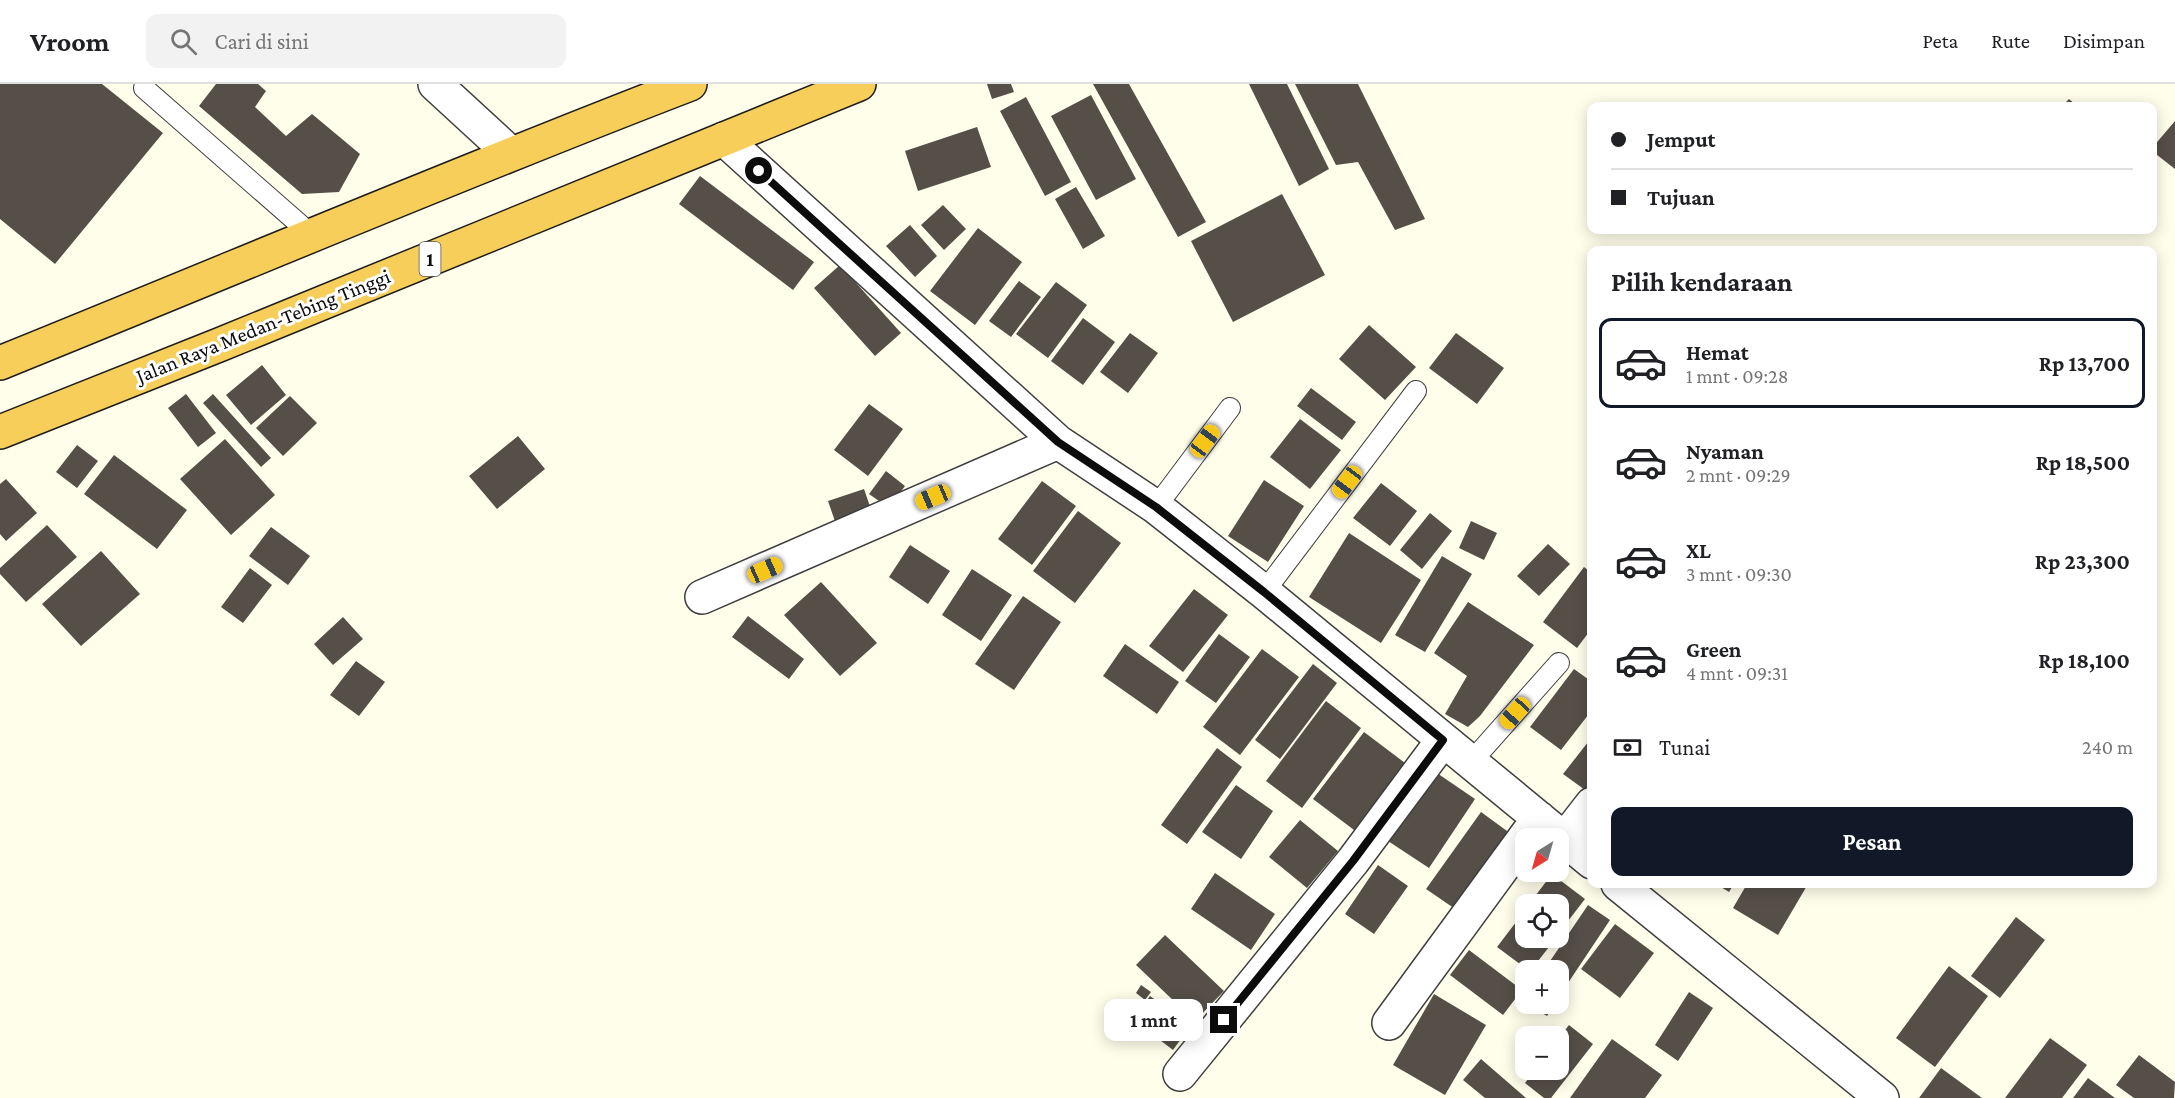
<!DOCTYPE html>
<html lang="id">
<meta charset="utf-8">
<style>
:root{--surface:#fff;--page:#f2f2f2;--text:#202124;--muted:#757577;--line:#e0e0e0;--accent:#111827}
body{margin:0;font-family:"Crimson Pro",serif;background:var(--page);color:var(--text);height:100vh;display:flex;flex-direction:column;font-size:22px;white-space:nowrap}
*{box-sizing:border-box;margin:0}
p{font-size:20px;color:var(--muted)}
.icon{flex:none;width:33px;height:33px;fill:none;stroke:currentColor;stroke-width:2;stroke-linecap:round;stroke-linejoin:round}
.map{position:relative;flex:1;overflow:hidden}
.sheet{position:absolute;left:1587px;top:162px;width:570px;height:642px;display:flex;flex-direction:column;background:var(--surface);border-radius:12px;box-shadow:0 3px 15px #0003}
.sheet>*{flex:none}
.banner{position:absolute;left:1587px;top:18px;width:570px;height:132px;border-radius:12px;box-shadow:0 3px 15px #0003;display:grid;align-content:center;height:132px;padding:0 24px;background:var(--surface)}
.needle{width:39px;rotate:217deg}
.buttons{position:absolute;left:1515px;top:744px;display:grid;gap:12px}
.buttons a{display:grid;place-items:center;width:54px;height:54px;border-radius:12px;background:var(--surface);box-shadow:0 3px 15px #0003;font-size:30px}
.end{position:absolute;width:27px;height:27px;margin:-14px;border:8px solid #0c0c0c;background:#fff;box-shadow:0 0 0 3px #fff}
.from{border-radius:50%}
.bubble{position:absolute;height:42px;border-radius:12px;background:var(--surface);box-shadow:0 3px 15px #0003;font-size:20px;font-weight:700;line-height:42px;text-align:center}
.car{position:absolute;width:18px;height:36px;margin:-18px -9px;border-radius:8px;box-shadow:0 0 4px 2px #0007;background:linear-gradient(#f5c518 24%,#345 0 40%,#f5c518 0 76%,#345 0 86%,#f5c518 0)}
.banner b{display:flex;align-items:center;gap:21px;height:57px;font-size:22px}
.banner b+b{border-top:2px solid var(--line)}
.banner i{width:15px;height:15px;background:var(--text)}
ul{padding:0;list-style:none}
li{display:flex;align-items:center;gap:18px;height:90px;margin:0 12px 9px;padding:0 12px;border:3px solid transparent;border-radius:12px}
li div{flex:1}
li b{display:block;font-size:22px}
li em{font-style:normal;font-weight:700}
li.active{border-color:var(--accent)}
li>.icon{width:54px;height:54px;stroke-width:1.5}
h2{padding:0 24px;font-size:27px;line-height:72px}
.pay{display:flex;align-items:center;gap:15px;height:66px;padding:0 24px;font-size:22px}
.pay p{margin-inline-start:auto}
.button{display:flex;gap:12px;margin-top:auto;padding:12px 24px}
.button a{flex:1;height:69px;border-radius:12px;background:var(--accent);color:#fff;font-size:24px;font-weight:700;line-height:69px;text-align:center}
header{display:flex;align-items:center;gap:36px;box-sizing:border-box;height:84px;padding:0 30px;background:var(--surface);border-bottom:2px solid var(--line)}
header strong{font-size:28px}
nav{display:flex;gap:33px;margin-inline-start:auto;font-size:21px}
.search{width:420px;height:54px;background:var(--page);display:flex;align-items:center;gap:15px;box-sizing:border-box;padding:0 21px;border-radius:12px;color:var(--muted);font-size:22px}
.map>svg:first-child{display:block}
.building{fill:#554f48}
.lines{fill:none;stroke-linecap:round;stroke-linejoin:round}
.service-casing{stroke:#3f3f3f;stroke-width:22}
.minor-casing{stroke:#3f3f3f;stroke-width:36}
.trunk-casing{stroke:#1d1d1d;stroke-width:36}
.service{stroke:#fff;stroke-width:20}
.minor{stroke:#fff;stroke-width:33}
.trunk{stroke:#f8ce5a;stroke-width:33}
.route{stroke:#0c0c0c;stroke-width:8}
.labels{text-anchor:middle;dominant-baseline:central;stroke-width:6;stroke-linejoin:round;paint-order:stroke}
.shield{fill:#fff;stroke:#555;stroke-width:1.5}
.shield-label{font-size:20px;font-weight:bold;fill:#0c0c0c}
.street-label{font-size:21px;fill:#0c0c0c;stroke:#fff}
</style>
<header>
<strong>Vroom</strong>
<div class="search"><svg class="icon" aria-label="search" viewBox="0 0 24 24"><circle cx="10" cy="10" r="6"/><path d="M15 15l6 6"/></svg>Cari di sini</div>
<nav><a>Peta</a><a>Rute</a><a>Disimpan</a></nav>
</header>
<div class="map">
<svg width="2175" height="1014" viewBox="0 0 2175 1014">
<rect width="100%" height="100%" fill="#fffeeb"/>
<!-- building -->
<path class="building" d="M0 0H102L163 49 55 180 0 135Z
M216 0H258L266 7 255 23 286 52 312 30 360 70 339 108 302 110 199 22Z
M987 0H1011L1014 8 992 15Z
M1093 0H1129L1206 138 1178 153Z
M1249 0H1287L1329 85 1299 102Z
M1295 0H1358L1425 135 1395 146 1358 78 1336 81Z
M1091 11 1136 95 1096 116 1051 32Z
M1026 13 1071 98 1045 112 1000 27Z
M2069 15 2077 22H2062Z
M2175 37V85L2152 67V64Z
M977 43 991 83 918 107 905 67Z
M700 92 814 178 793 206 679 120Z
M1076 103 1105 152 1083 165 1055 115Z
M1282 110 1325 191 1233 238 1191 157Z
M943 121 966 145 944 166 921 141Z
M910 141 937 172 915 193 886 162Z
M978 144 1022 178 975 241 930 207Z
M840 181 901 249 875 272 814 204Z
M1019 197 1041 213 1011 253 989 237Z
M1056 198 1087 221 1048 274 1016 250Z
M1083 234 1115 258 1083 301 1051 277Z
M1369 241 1416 283 1385 316 1339 275Z
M1130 249 1158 269 1128 309 1100 288Z
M1456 249 1504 284 1477 320 1429 284Z
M262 281 286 311 251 341 226 311Z
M1311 304 1356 338 1342 356 1297 322Z
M186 310 216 349 198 363 168 324Z
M213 310 271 374 261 383 203 319Z
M290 312 317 339 283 372 256 344Z
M869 320 903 345 868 392 834 366Z
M1300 335 1341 366 1310 405 1270 373Z
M518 352 545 385 497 425 469 392Z
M225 355 275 411 231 451 180 395Z
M77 361 98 377 77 404 56 388Z
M114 371 187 426 157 465 84 410Z
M886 387 905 402 889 424 869 410Z
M6 395 37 429 6 457 0 450V400Z
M1264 396 1304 422 1268 478 1228 452Z
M1042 397 1076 422 1032 481 998 455Z
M1381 399 1417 427 1390 462 1353 434Z
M864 405 874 434 838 446 828 417Z
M1078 427 1121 459 1075 519 1033 487Z
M1430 429 1452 447 1422 485 1400 466Z
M1471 437 1497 449 1484 476 1459 464Z
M47 441 77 473 26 518 0 490V484Z
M271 443 310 472 288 501 249 472Z
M1349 449 1421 496 1381 559 1309 513Z
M1548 460 1570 480 1539 512 1517 492Z
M910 461 950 487 928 520 889 493Z
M101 467 140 510 81 562 42 520Z
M1442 472 1472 490 1425 568 1395 551Z
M1584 483 1592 489V544L1577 564 1543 538Z
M250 484 272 501 243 539 221 523Z
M972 485 1012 511 981 557 942 531Z
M821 498 877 559 840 592 784 531Z
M1194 505 1228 531 1183 588 1149 562Z
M1023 512 1061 538 1014 606 975 580Z
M1468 518 1534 561 1480 632 1468 643 1445 630 1467 592 1434 569Z
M748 532 804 575 789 595 732 553Z
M343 533 363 555 333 581 314 560Z
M1219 550 1250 573 1216 619 1185 597Z
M1125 560 1179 598 1157 630 1103 592Z
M1262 565 1299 593 1240 671 1203 643Z
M356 577 385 598 359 632 330 611Z
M1313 580 1337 599 1280 675 1255 656Z
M1574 585 1592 598V626L1561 666 1530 643Z
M1326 617 1361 644 1302 724 1266 697Z
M1364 648 1413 685 1362 752 1313 715Z
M1592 653V711L1563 690Z
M1217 664 1242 683 1187 760 1161 741Z
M1434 687 1475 715 1429 784 1388 757Z
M1236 701 1273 727 1241 775 1202 748Z
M1481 728 1518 755 1464 831 1426 805Z
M1300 736 1338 767 1307 804 1269 773Z
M1378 781 1408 802 1374 850 1345 830Z
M1215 789 1275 830 1251 866 1191 825Z
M1552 790 1585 815 1558 850V820H1529Z
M1716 800H1734L1729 808Z
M1747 800H1808L1778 851 1733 824Z
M1588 821 1610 836 1558 914V886H1544Z
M1526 825V854H1556L1531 886H1528L1497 863Z
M2016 833 2045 856 2000 914 1971 892Z
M1615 840 1654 869 1620 914 1581 885Z
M1165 851 1224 907 1195 937 1136 881Z
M1469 866 1522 906 1503 931 1450 891Z
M1949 882 1988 912 1935 983 1896 954Z
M1141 901 1151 908 1145 916 1136 909Z
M1689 908 1713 924 1678 977 1655 961Z
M1434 910 1486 941 1445 1011 1393 981Z
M1150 912 1165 923 1149 946 1133 936Z
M1528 920H1555L1547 932Z
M1170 925 1191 941 1173 966 1152 950Z
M1569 941 1593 960 1551 1014H1544L1525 999 1535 986H1558V955Z
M2050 954 2087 981 2062 1014H2005Z
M1612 955 1662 991 1645 1014H1570Z
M2139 971 2175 998 2174 1014H2134L2116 1001Z
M1481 975 1526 1014H1485L1463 996Z
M1941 984 1982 1014H1919Z
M2088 994 2115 1014H2073Z"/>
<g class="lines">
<defs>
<path id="service" d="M144 4 313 152
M1156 423 1230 324
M1264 508 1416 307
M1471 678 1559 579"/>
<path id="minor" d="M435 0 510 69
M724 55 1058 358 1156 423 1264 508 1592 778
M702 513 1058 358
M1564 756 1592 720
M1618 800 1882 1014
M1389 939 1539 734
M1180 990 1353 777 1443 656"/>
<path id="trunk" d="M0 279C230 186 458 89 690 0
M0 348 219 261 859 0"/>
</defs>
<!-- service casing -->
<use href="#service" class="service-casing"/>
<!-- minor casing -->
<use href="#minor" class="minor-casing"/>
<!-- trunk casing -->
<use href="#trunk" class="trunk-casing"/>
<!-- service -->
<use href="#service" class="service"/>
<!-- minor -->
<use href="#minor" class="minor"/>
<!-- trunk -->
<use href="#trunk" class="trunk"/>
</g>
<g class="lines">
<!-- route -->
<path class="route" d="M759 87 1058 358 1156 423 1264 508 1443 656 1353 777 1224 936"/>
</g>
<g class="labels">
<!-- shield labels -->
<rect class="shield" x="419.5" y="158" width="21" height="34" rx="4.5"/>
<g class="shield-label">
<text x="430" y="175">1</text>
</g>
<!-- street labels -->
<g class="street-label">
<text transform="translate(263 242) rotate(-22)">Jalan Raya Medan-Tebing Tinggi</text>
</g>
</g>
</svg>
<div class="buttons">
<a><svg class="needle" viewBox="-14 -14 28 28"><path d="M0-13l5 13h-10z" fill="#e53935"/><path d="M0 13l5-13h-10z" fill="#757577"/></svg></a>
<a><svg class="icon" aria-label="locate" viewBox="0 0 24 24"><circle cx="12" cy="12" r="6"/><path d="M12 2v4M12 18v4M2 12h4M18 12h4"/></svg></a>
<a>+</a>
<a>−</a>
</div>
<i class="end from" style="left:759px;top:87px"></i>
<i class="end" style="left:1224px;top:936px"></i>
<div class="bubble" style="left:1104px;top:915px;width:99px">1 mnt</div>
<i class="car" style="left:1205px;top:357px;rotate:37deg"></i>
<i class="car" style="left:1347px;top:398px;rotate:217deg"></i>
<i class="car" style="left:933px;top:413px;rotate:247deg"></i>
<i class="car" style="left:765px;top:486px;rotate:66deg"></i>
<i class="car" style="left:1515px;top:629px;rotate:222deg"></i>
<div class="banner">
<b><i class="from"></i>Jemput</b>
<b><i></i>Tujuan</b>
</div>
<section class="sheet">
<h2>Pilih kendaraan</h2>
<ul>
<li class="active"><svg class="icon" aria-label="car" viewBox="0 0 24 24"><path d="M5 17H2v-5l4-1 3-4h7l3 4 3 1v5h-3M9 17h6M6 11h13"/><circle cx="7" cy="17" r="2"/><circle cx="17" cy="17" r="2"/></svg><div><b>Hemat</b><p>1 mnt · 09:28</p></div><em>Rp 13,700</em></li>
<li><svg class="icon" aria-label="car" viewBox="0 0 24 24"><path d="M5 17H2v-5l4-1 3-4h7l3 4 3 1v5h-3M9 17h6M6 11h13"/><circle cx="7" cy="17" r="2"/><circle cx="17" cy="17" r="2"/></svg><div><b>Nyaman</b><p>2 mnt · 09:29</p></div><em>Rp 18,500</em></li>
<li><svg class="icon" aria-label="car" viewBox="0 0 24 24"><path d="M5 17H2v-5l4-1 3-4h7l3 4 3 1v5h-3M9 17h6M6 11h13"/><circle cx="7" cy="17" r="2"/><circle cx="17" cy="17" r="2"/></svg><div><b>XL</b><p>3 mnt · 09:30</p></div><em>Rp 23,300</em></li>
<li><svg class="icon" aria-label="car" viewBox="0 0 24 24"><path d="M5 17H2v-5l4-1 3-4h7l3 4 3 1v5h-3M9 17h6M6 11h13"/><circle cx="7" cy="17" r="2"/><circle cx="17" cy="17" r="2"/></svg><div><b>Green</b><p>4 mnt · 09:31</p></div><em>Rp 18,100</em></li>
</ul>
<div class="pay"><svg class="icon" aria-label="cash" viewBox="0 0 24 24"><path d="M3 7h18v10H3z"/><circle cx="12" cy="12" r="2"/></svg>Tunai<p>240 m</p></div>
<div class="button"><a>Pesan</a></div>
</section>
</div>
